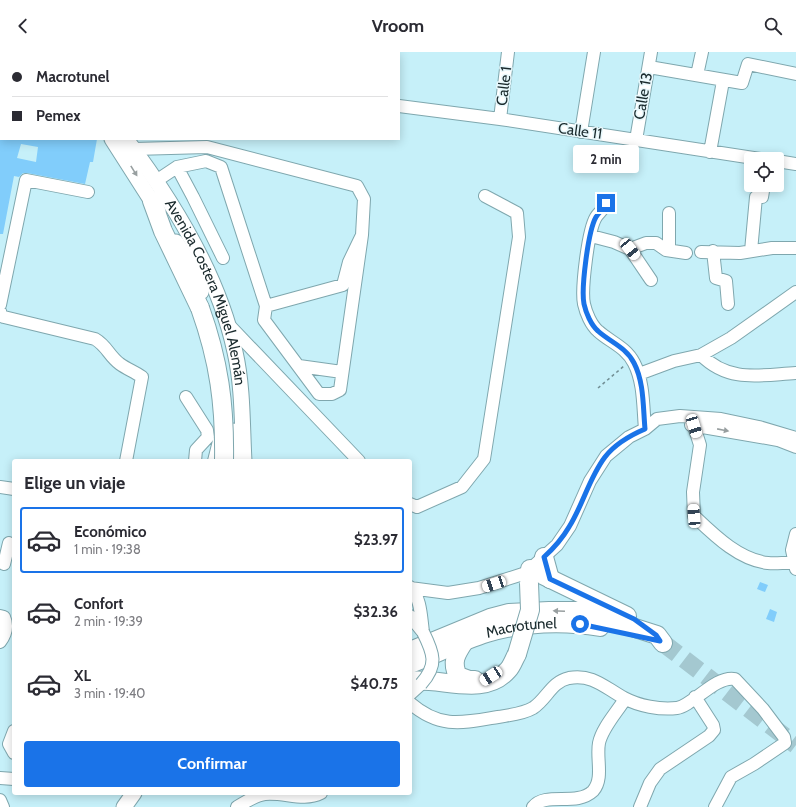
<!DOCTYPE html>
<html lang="es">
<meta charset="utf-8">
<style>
:root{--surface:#fff;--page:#f7f7f7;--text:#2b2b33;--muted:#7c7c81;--line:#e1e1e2;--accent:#1a73e8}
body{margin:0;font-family:Cabin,sans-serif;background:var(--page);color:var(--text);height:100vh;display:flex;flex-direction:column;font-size:15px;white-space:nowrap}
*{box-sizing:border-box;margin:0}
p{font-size:13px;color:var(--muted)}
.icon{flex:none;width:22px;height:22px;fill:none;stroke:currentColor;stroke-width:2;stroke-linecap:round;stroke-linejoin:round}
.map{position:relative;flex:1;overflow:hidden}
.details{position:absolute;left:12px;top:407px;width:400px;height:336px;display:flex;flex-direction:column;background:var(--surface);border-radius:4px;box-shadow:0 2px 10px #0003}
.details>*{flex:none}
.banner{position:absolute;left:0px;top:0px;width:400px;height:88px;box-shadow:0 2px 10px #0003;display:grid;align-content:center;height:88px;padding:0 12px;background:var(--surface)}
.controls{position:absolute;left:744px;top:100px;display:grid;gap:8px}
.controls a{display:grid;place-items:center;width:40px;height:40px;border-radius:4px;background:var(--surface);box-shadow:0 2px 10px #0003;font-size:20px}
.end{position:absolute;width:18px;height:18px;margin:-9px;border:5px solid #1a73e8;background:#fff;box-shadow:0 0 0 2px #fff}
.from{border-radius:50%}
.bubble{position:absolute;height:28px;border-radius:4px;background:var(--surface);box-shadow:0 2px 10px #0003;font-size:13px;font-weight:800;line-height:28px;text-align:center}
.car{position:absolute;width:12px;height:24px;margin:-12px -6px;border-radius:5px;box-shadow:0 0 3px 1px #0007;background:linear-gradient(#fff 24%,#345 0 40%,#fff 0 76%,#345 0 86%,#fff 0)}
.banner b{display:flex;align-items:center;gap:14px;height:38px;font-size:15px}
.banner b+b{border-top:1px solid var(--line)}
.banner i{width:10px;height:10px;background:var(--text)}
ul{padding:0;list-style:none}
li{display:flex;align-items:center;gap:12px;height:66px;margin:0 8px 6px;padding:0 4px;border:2px solid transparent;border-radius:4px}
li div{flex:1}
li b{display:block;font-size:15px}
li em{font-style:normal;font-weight:800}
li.selected{border-color:var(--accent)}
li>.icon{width:36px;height:36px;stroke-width:1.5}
h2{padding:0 12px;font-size:18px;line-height:48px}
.cta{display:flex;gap:8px;margin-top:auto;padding:8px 12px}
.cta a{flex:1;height:46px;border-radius:4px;background:var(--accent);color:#fff;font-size:16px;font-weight:800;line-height:46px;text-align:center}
header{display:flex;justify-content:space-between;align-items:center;height:52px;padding:0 12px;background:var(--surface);font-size:18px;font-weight:800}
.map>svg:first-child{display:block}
.building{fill:#81cdfb;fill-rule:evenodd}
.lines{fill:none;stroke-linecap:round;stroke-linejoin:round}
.highway-tunnel{stroke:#a4c8d0;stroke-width:18;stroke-dasharray:18 9;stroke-linecap:butt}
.minor-casing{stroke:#7fa7ae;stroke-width:14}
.major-casing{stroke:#7fa7ae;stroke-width:17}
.highway-casing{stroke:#7fa7ae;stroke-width:20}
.path{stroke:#718e94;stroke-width:1.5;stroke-dasharray:3 3;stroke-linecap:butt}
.minor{stroke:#fff;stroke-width:12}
.major{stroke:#fff;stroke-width:15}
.highway{stroke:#fff;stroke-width:18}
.minor-bridge-casing{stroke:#7fa7ae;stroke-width:14;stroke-linecap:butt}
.highway-bridge-casing{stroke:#7fa7ae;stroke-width:20;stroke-linecap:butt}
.minor-bridge{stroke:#fff;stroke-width:12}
.highway-bridge{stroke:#fff;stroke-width:18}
.oneway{fill:#989fa0}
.route{stroke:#1a73e8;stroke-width:5}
.labels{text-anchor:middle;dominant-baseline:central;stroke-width:3;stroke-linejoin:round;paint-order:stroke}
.street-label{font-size:15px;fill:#1a2a2d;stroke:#e8f8fc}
</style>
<header><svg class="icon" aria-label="back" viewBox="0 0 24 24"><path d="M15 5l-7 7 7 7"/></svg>Vroom<svg class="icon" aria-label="search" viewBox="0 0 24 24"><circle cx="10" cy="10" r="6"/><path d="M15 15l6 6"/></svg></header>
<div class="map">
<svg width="796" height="755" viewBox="0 0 796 755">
<rect width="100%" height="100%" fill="#c6f0f9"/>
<!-- building -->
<path class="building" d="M0 87H97L93 110H90L85 132 27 121H23L19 125 14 124 3 182H0ZM21 92 38 95 36 110 17 106Z
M760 530 768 533 765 540 757 537Z
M770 557 777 560 774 570 766 567Z"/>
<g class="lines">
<!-- highway-tunnel -->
<path class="highway-tunnel" d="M663 591 796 693"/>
<defs>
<path id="minor" d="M126 1V0
M196 1 197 0
M266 1V0
M649 15 742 31 748 12 796 22
M697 23 702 0
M399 54 500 67 760 107
M500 67 508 0
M581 80 594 0
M636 88 651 0
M134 97 207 95 357 134 364 147 362 183 349 210 343 233 266 254 264 268 319 342H332L340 338 362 183
M710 100 723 29
M777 109 796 112
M177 115 193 145 223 206
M156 129 177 115 206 109 221 115 266 254
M606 151C603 159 599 160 596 165 588 178 581 238 584 252 586 261 591 273 598 279 610 290 626 295 634 311 644 330 643 355 645 377
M669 161V198
M591 184 614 190 630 197 646 191H656L666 198 686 201
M630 197 651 228
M713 199 716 226 726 229 728 252
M751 199 756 145H762L764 133
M701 200 740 201 772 196H796
M0 253 26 128 88 140
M0 259 1 264 4 265 95 287C107 294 109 304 120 312 127 317 135 320 142 325L126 409
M227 271 359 409
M701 303C729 331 760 323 796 321
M299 314 342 320
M639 322 674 309 701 303 731 286 796 240
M186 345 207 378 208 385 196 398 195 409
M705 366 694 374 700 393 693 440 694 464C714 483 739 508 768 511 777 512 787 510 796 511
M691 373 778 388 796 395
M214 409 219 389
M0 435 14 437
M410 452 417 455 462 435 484 407 519 185 517 161 485 144
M4 512 9 491
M796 517 792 498 796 482
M410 535C421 545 421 566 423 580
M410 536 448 541 479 536 526 521 557 493 570 474 590 429 606 404 629 385 645 377 657 367 680 364 721 367 759 375 796 386
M0 564 4 565C8 574 6 582 0 590
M410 564 422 579
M410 642 421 632
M410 651C440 677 462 671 498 665 509 663 523 662 533 656 547 647 551 630 569 626 593 622 604 635 624 646 639 654 660 658 677 656 692 654 716 623 735 627L763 657 784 685 785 691
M14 679 9 692 14 701
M0 726 14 727
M0 748 3 755
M237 755C245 750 256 743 265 742 285 740 303 750 321 741
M533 755C546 739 576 755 593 739 604 727 596 706 599 691 602 676 617 660 625 647
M640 755 650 731 660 717 709 684 714 678 713 673 695 645
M715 755 731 725 754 712 785 691"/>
<g id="major">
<path d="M36 0 37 1"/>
<path d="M53 0 54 1"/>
<path d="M112 87 158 159"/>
<path id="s1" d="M126 87C172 148 219 224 235 300 243 335 242 373 244 409"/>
<path d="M176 190 190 213 201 240"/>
<path d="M233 409V379"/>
<path d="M124 755 134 741"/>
</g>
<g id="highway">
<path d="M152 149 163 179 200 256"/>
<path d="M544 505 550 527"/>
<path d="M530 517 627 564"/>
<path d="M464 590C456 602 451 610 458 624L469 628H475"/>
<path d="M410 599 490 566 509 561 549 559H579L610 568 657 583 663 591"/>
<path id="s2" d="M410 612C436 602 461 589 487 581 522 570 565 569 600 575"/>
<path d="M410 629C441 625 484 646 508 618 512 614 514 607 517 602"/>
</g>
</defs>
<!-- minor casing -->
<use href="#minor" class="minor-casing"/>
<!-- major casing -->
<use href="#major" class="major-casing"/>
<!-- highway casing -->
<use href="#highway" class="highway-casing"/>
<!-- path -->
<path class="path" d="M598 336 624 314"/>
<!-- minor -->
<use href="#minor" class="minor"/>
<!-- major -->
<use href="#major" class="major"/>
<!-- highway -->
<use href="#highway" class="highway"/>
<defs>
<path id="minor-bridge" d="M421 632C438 613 434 602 423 580"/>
<path id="highway-bridge" d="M200 256C219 309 225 353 224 409
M517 602 530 558 529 531"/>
</defs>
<!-- minor-bridge casing -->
<use href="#minor-bridge" class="minor-bridge-casing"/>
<!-- highway-bridge casing -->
<use href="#highway-bridge" class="highway-bridge-casing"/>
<!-- minor-bridge -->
<use href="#minor-bridge" class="minor-bridge"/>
<!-- highway-bridge -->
<use href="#highway-bridge" class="highway-bridge"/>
</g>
<!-- one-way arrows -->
<defs><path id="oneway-solid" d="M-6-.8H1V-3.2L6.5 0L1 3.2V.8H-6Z"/></defs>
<g class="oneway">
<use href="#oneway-solid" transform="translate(134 119) rotate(58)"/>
<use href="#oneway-solid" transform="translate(723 378) rotate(11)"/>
<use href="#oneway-solid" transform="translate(559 559) rotate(-178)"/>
</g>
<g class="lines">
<!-- route -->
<path class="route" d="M580 572 660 589 656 583 634 567 550 527 544 505C554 496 562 487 569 475 583 453 589 426 605 405 615 392 631 383 645 377 643 355 644 330 634 311 626 295 610 290 598 279 591 273 586 261 584 252 581 237 588 179 596 165 599 160 603 159 606 151"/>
</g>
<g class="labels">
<!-- street labels -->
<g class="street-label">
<text transform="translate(504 34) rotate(-83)">Calle 1</text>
<text transform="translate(643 44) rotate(-80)">Calle 13</text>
<text transform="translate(580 79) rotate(8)">Calle 11</text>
<text stroke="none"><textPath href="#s1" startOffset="175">Avenida Costera Miguel Alemán</textPath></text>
<text stroke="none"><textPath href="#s2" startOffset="118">Macrotunel</textPath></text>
</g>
</g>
</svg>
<div class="controls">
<a><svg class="icon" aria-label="locate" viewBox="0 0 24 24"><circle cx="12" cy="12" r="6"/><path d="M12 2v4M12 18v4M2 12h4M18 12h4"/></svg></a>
</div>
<i class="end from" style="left:580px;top:572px"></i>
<i class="end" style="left:606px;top:151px"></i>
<div class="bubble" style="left:573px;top:93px;width:66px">2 min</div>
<i class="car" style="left:630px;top:197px;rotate:141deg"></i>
<i class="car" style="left:694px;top:374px;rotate:163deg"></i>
<i class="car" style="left:694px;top:464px;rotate:356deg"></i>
<i class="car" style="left:494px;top:532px;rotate:252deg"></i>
<i class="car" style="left:491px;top:624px;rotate:237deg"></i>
<div class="banner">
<b><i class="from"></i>Macrotunel</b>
<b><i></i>Pemex</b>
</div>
<section class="details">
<h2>Elige un viaje</h2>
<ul>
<li class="selected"><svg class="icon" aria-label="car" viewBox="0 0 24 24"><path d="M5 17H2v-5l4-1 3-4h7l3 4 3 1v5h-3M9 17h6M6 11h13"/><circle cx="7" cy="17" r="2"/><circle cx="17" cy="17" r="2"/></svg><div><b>Económico</b><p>1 min · 19:38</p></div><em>$23.97</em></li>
<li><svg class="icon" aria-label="car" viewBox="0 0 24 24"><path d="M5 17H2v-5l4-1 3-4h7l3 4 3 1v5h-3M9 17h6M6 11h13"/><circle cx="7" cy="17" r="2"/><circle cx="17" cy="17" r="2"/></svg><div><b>Confort</b><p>2 min · 19:39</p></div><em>$32.36</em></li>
<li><svg class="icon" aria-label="car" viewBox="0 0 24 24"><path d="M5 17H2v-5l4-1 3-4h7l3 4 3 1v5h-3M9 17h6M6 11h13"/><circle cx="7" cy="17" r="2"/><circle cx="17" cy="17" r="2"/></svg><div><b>XL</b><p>3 min · 19:40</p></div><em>$40.75</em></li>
</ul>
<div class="cta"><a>Confirmar</a></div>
</section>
</div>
